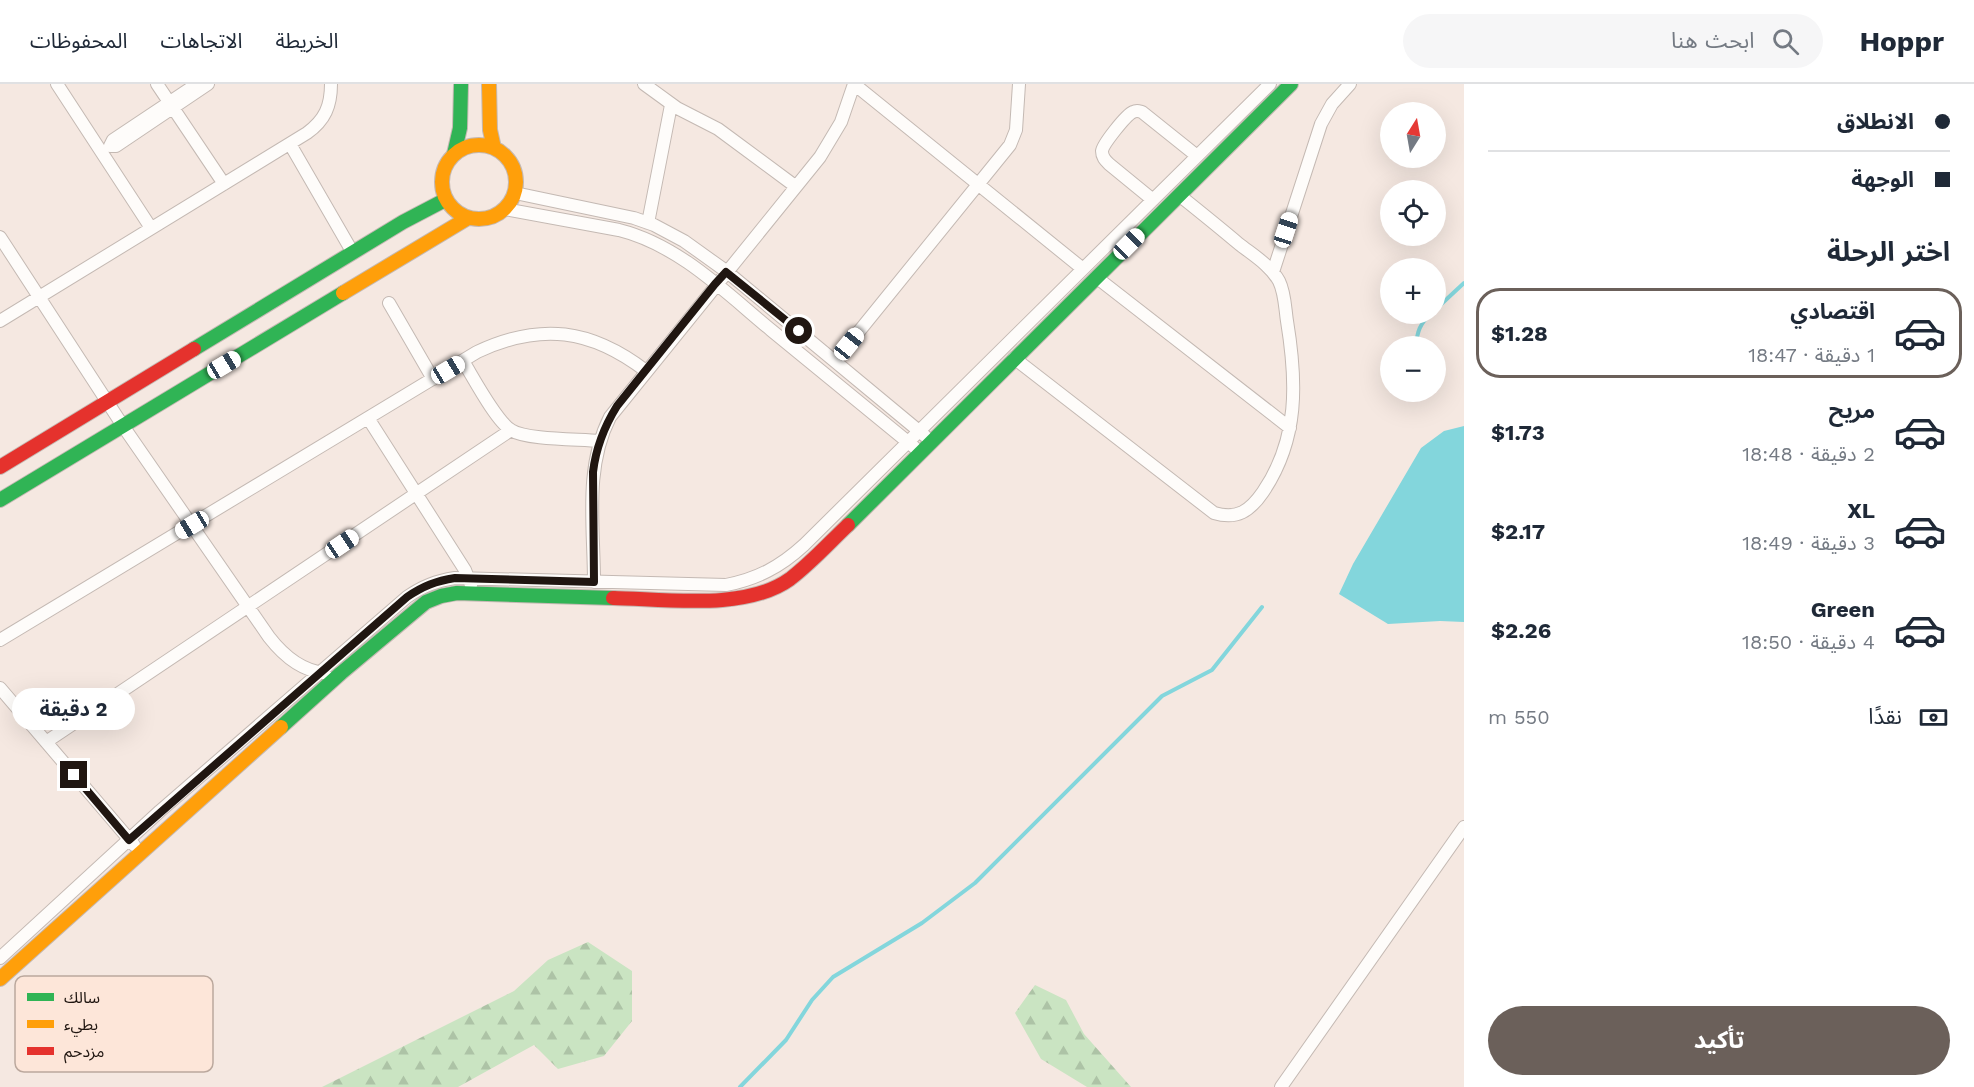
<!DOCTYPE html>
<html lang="ar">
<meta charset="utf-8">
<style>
:root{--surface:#fff;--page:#f6f6f7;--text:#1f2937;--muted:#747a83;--line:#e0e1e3;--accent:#6b605a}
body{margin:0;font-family:"Work Sans","Noto Sans Arabic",sans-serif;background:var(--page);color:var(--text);direction:rtl;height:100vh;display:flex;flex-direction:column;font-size:22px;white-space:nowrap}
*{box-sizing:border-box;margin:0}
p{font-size:20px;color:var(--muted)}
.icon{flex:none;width:33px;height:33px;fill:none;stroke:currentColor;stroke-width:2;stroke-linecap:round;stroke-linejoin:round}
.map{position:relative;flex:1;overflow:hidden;direction:ltr}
.details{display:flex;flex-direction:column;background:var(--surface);width:510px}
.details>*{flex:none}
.top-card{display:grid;align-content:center;height:132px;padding:0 24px;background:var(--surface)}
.needle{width:39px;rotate:11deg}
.buttons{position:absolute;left:1380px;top:18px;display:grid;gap:12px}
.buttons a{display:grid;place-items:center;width:66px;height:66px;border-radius:50%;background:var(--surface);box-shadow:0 6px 24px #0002;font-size:30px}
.end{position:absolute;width:27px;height:27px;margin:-14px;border:8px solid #201611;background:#fff;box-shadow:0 0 0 3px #fff}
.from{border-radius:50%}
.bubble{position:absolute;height:42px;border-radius:21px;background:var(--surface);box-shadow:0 6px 24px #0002;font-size:20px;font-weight:700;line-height:42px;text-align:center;direction:rtl}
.car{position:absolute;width:18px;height:36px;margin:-18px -9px;border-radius:8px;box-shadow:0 0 4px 2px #0007;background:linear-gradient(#fff 24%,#345 0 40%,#fff 0 76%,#345 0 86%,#fff 0)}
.top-card b{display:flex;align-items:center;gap:21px;height:57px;font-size:22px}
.top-card b+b{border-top:2px solid var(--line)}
.top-card i{width:15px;height:15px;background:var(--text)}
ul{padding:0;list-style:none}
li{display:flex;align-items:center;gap:18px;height:90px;margin:0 12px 9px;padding:0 12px;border:3px solid transparent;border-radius:24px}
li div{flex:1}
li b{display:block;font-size:22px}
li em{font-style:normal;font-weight:700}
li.active{border-color:var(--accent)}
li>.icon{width:54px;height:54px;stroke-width:1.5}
h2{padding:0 24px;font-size:27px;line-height:72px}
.pay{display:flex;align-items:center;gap:15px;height:66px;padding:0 24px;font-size:22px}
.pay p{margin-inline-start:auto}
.button{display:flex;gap:12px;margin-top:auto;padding:12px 24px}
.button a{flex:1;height:69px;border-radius:36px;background:var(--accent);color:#fff;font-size:24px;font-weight:700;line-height:69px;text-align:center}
header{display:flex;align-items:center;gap:36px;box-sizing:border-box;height:84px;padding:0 30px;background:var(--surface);border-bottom:2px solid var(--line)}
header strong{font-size:28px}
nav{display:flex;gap:33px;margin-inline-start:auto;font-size:21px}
.search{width:420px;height:54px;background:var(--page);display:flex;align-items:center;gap:15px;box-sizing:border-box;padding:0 21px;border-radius:33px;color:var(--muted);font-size:22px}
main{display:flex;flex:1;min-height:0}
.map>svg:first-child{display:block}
.forest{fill:url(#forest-firs)}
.water{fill:#83d6dc}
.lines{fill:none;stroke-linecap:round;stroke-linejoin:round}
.stream{stroke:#83d6dc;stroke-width:4}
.street-casing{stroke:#c4b9b3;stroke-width:14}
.fast-casing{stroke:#c4b9b3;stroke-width:16}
.slow-casing{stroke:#c4b9b3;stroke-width:16}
.jam-casing{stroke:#c4b9b3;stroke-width:16}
.street{stroke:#fefcfa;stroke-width:12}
.fast{stroke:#30b455;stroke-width:14}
.slow{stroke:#ff9f0a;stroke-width:14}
.jam{stroke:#e5322d;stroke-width:14}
.route{stroke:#201611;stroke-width:8}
.key{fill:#fde6d9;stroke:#bba89d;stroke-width:1.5}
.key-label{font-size:16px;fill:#201611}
</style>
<header>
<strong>Hoppr</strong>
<div class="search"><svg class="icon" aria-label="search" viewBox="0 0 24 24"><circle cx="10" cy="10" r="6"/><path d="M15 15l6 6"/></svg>ابحث هنا</div>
<nav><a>الخريطة</a><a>الاتجاهات</a><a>المحفوظات</a></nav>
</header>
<main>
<section class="details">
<div class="top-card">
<b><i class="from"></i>الانطلاق</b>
<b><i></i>الوجهة</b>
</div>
<h2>اختر الرحلة</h2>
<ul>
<li class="active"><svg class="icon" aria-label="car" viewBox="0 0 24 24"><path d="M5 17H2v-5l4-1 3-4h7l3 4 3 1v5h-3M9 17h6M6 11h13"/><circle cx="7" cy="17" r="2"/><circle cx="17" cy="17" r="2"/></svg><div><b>اقتصادي</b><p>1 دقيقة · 18:47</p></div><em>$1.28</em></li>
<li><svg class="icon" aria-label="car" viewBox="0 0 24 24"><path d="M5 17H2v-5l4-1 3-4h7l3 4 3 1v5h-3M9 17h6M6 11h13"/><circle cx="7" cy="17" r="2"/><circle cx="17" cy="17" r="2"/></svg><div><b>مريح</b><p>2 دقيقة · 18:48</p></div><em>$1.73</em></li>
<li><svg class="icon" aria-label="car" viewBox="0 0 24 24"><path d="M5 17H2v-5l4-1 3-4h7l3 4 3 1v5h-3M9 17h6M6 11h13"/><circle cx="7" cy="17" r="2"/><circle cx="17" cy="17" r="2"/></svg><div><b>XL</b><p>3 دقيقة · 18:49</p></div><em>$2.17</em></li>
<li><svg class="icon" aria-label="car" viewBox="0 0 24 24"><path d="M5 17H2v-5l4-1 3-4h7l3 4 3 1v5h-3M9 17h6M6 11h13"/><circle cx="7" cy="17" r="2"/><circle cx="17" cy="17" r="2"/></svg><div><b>Green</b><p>4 دقيقة · 18:50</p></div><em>$2.26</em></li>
</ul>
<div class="pay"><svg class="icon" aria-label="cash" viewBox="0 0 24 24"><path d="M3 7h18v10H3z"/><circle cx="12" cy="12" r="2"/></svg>نقدًا<p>550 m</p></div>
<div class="button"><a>تأكيد</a></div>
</section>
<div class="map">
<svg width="1464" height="1003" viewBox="0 0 1464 1003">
<defs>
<pattern id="forest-firs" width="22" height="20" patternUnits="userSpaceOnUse" patternTransform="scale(1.5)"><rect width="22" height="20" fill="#cae4c2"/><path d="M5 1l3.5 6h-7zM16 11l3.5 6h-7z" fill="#adc3a6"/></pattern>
</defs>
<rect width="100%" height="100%" fill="#f5e8e1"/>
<!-- forest -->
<path class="forest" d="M588 858 632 887V937L604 972 558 985 534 961 458 1003H322L514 907 548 876Z
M1035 901 1066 916 1084 950 1131 1003H1087L1041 975 1015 929Z"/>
<!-- water -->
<path class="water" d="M1464 342V538L1440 537 1388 540 1339 510 1353 480 1421 364 1444 347Z"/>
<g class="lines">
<!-- stream -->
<path class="stream" d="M1436 225 1464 199
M1416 262C1417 248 1420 239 1431 230
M740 1003 786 956 812 916 833 893 922 839 975 799 1162 612 1212 586 1262 523"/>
<defs>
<path id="street" d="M57 0 151 144
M157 0 224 100
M197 0 113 56 110 62H116L208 0
M644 0 677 24 718 45 795 102
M854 0 1083 185
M290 60 353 169
M515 109 634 134 654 141 684 157 726 187 925 352
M1153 116 1109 80C1105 76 1102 73 1102 67 1103 60 1126 31 1133 28 1137 26 1138 27 1142 28L1197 72
M505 125 619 146C679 161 725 208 771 246 819 285 867 324 914 363
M648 139 671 21
M0 153 123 342 269 553C283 571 301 587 325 589
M1273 188 1321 40 1332 20 1350 0
M1096 193 1290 344
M389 219 433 295
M0 237 307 49C325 36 331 22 331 0
M1014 274 1214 429C1237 436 1250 427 1263 408 1299 355 1297 298 1287 237 1285 224 1285 209 1279 197 1270 181 1253 171 1239 160 1219 143 1199 127 1179 111
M463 277C473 293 496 337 511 346 526 356 579 355 599 357
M835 277 1010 61 1016 46 1019 0
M368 334 465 486 471 501
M594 498C594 443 584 384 610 333L820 73 841 38 854 0
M0 556 477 268C541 238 591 245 646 287
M0 604 134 761
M46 658 511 346
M0 874 160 727 407 513C423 502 436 497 455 494L726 501C757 495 780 483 804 461L1270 0
M1281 1003 1464 743"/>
<path id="fast" d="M454 70 460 44 461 0
M194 265 403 138 445 116
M0 416 343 209
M848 441 1291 0
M281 643 341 589 426 518 441 512 457 509 613 514"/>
<path id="slow" d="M489 0 490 46 494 64
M442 98a37 37 0 1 1 74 0a37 37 0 1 1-74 0Z
M343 209 468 134
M0 895 281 643"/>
<path id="jam" d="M0 383 194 265
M613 514C665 515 746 527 790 495 811 479 829 459 848 441"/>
</defs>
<!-- street casing -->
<use href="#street" class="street-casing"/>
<!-- fast casing -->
<use href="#fast" class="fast-casing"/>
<!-- slow casing -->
<use href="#slow" class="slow-casing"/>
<!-- jam casing -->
<use href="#jam" class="jam-casing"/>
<!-- street -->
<use href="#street" class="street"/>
<!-- fast -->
<use href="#fast" class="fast"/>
<!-- slow -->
<use href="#slow" class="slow"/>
<!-- jam -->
<use href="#jam" class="jam"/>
</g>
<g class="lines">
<!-- route -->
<path class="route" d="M74 691 129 756 407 513C423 502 436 497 455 494L594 498 593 388C596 363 604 343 617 322L715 200 726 188 799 247"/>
</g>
<!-- legend -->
<rect x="15" y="892" width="198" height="96" rx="9" class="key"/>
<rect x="27" y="909" width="27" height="8" fill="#30b455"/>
<rect x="27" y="936" width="27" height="8" fill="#ff9f0a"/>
<rect x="27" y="963" width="27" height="8" fill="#e5322d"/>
<g class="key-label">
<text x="64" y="919">سالك</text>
<text x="64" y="946">بطيء</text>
<text x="64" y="973">مزدحم</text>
</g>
</svg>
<div class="buttons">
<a><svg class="needle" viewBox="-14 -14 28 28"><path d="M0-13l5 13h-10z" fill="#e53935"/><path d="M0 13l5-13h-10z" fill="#747a83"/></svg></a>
<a><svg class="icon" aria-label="locate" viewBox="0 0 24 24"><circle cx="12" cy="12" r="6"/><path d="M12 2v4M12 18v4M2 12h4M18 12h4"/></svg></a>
<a>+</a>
<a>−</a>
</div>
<i class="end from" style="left:799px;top:247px"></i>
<i class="end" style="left:74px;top:691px"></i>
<div class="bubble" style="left:12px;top:604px;width:123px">2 دقيقة</div>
<i class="car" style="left:1286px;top:146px;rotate:18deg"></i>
<i class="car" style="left:1129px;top:160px;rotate:45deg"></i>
<i class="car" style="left:849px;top:260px;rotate:39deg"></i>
<i class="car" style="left:224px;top:281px;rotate:59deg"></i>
<i class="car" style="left:448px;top:286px;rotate:59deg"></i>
<i class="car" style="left:192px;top:441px;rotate:239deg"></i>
<i class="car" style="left:342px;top:460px;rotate:56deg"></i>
</div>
</main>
